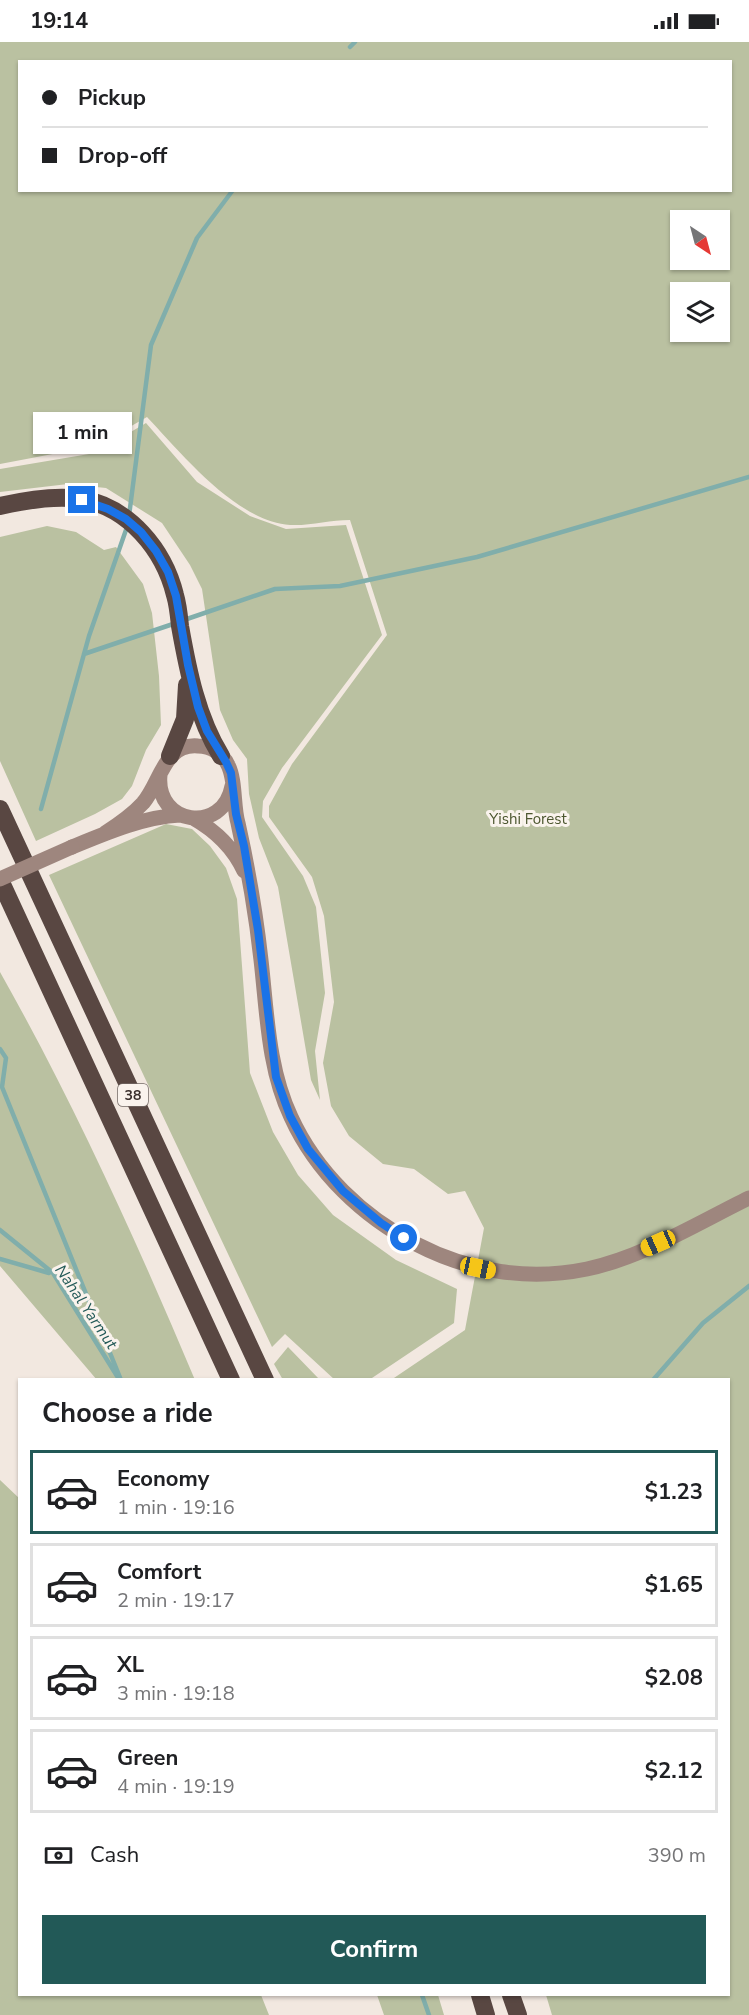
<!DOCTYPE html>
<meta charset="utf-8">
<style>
:root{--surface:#fff;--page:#f2f2f2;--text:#202124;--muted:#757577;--line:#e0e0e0;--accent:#225957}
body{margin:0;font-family:"Nunito Sans",sans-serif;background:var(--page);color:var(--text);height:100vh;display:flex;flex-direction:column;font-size:22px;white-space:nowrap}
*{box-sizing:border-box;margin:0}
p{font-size:20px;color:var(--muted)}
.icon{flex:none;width:33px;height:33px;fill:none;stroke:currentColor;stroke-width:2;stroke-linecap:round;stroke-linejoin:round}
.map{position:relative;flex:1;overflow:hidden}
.drawer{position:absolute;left:18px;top:1336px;width:712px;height:618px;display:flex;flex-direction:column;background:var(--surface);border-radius:0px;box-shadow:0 2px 4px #0004}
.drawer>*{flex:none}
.banner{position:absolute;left:18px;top:18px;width:714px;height:132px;border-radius:0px;box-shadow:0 2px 4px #0004;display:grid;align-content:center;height:132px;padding:0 24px;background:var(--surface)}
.needle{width:39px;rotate:144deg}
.controls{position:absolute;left:670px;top:168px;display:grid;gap:12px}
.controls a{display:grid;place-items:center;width:60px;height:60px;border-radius:0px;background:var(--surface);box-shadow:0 2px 4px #0004;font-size:30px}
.end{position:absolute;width:27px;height:27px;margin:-14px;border:8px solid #1a73e8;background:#fff;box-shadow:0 0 0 3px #fff}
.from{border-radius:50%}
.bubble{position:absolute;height:42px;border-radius:0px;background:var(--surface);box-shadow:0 2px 4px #0004;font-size:20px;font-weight:700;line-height:42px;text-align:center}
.car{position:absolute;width:18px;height:36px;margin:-18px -9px;border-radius:8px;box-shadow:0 0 4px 2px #0007;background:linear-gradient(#f5c518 24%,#345 0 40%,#f5c518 0 76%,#345 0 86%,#f5c518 0)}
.banner b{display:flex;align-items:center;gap:21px;height:57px;font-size:22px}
.banner b+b{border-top:2px solid var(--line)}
.banner i{width:15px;height:15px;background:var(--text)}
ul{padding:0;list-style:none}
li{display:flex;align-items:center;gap:18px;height:84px;margin:0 12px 9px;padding:0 12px;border:3px solid var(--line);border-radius:0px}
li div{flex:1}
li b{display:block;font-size:22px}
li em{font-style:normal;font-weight:700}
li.current{border-color:var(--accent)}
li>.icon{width:54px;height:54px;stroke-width:1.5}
h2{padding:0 24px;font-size:27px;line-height:72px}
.pay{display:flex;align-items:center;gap:15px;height:66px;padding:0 24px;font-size:22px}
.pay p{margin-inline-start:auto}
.button{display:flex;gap:12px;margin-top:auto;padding:12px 24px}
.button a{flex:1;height:69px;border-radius:0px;background:var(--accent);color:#fff;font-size:24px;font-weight:700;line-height:69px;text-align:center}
.status{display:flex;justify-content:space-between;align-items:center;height:42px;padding:0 30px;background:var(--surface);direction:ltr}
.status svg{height:16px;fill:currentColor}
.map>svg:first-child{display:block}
.green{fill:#bac1a1;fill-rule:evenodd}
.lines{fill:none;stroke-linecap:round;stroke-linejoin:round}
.stream{stroke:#80aeab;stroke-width:4.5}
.secondary{stroke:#9e867e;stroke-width:15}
.highway{stroke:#594742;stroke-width:18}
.secondary-bridge{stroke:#9e867e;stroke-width:15}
.route{stroke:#1a73e8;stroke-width:8}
.labels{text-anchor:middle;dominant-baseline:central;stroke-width:6;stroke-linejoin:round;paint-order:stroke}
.shield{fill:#faf3ed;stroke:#736965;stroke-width:1.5}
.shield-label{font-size:14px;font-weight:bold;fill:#392e2b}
.park-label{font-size:15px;fill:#4c562f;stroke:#faf3ed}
.water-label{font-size:16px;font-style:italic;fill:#225957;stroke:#faf3ed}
</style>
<div class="status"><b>19:14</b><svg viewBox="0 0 49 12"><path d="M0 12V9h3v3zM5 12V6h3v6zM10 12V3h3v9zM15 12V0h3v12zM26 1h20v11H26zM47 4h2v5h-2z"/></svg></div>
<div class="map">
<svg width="749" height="1973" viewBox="0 0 749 1973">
<rect width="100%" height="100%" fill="#f2e8e0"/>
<!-- green -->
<path class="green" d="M0 0H749V1973H552L546 1953H729V1338H391L465 1288 484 1186 465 1149 448 1152 414 1127 383 1122 349 1094 331 1064 323 1021 334 960 324 874 312 835 269 775V764L292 722 387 593 350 478C330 478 310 484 290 483 236 479 182 412 147 375L93 406 79 407 0 422ZM20 20H730V148H20ZM681 178H720V218H681ZM681 250H720V290H681Z
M146 381 197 440 250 474 286 487 346 483 382 593 282 726 263 759 262 775 303 834 316 865 325 951 315 1009 320 1058 311 1038 278 845 259 796 249 752 247 717 233 698 220 668 202 547 190 523 162 481 106 446 68 442 0 450V427L95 411Z
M47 484 76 490 104 508 116 505 143 542 152 571 159 634 161 683 146 708 132 744 122 757 95 772 36 799 0 719V495Z
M166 782 192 787 210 804 226 826 237 857 250 1031 273 1090 298 1133 333 1173 396 1218 457 1247 454 1281 369 1338H335L285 1292 272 1305 49 833Z
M0 930C74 1061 137 1200 195 1338H97L0 1224Z
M288 1305 320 1338H283L274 1322Z
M0 1438 20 1457V1953H261L269 1973H0Z
M377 1953H438L444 1973H384Z"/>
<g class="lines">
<!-- stream -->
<path class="stream" d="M350 5 355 0
M129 474 151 303 197 196 233 148
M184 578 275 547 340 544 477 515 749 435
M84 612 176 581
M41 767 89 594 127 485
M0 1007 6 1016 2 1045 121 1338
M0 1188 53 1231 117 1334
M0 1217 49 1231
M653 1338 703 1281 749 1244
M422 1953 429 1973"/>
<!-- secondary -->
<path class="secondary" d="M160 733C155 783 223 793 232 744
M193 776C216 789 233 805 244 829
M105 791C119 782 132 773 143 761 161 740 164 701 198 704 211 704 223 712 228 723 236 739 233 764 238 781 248 826 256 872 261 918 267 970 268 1027 291 1075 316 1130 363 1175 416 1202 470 1230 529 1239 587 1227 643 1215 698 1181 749 1156
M72 805C106 791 143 775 180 773"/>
<!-- highway -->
<path class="highway" d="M0 464C26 458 55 453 81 457 129 465 164 508 175 553 178 563 179 574 180 584 188 629 197 675 221 714
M170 714 185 677 187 643
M0 767 265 1338
M0 838 231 1338
M480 1953 486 1973
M511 1953 518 1973"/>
<!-- secondary-bridge -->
<path class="secondary-bridge" d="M0 837 72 805"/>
</g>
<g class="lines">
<!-- route -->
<path class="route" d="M82 458 108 467 126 477 141 490 156 509 168 530 176 554 188 623 198 665 207 689 226 720 231 731 236 772 244 804 258 888 276 1035 290 1074 308 1107 343 1149 381 1181 404 1196"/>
</g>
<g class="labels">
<!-- shield labels -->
<rect class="shield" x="118" y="1042" width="30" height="22" rx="4.5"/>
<g class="shield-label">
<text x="133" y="1053">38</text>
</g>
<!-- park labels -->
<g class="park-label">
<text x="528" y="777">Yishi Forest</text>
</g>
<!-- water labels -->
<g class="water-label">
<text transform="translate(86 1265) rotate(56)">Nahal Yarmut</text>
</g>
</g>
</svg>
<div class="controls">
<a><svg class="needle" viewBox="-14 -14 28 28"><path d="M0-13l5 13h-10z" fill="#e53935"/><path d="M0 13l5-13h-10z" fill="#757577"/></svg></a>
<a><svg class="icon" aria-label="layers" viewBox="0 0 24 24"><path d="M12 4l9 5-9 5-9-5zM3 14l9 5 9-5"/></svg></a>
</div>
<i class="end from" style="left:404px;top:1196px"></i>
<i class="end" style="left:82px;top:458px"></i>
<div class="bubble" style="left:33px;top:370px;width:99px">1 min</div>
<i class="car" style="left:658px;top:1201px;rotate:246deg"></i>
<i class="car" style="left:478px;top:1226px;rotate:102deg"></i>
<div class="banner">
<b><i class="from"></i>Pickup</b>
<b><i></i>Drop-off</b>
</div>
<section class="drawer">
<h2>Choose a ride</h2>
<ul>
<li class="current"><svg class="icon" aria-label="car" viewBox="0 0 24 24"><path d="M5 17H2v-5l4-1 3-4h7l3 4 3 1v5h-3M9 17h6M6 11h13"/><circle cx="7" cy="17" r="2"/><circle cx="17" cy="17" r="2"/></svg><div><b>Economy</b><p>1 min · 19:16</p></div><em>$1.23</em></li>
<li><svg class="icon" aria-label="car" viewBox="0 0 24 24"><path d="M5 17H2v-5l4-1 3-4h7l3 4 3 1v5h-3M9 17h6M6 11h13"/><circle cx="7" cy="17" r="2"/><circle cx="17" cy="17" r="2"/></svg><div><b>Comfort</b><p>2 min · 19:17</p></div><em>$1.65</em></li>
<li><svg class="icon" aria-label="car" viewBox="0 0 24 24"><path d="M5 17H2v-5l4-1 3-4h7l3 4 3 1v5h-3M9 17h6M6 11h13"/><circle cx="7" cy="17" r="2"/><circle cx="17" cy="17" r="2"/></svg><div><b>XL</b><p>3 min · 19:18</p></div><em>$2.08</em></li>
<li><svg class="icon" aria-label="car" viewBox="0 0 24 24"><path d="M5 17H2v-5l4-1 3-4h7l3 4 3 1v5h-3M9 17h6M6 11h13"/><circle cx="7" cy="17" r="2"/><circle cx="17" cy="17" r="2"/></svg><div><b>Green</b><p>4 min · 19:19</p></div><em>$2.12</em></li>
</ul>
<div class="pay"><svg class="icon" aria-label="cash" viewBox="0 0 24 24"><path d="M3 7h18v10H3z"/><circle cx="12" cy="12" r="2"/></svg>Cash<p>390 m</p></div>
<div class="button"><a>Confirm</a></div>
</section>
</div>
